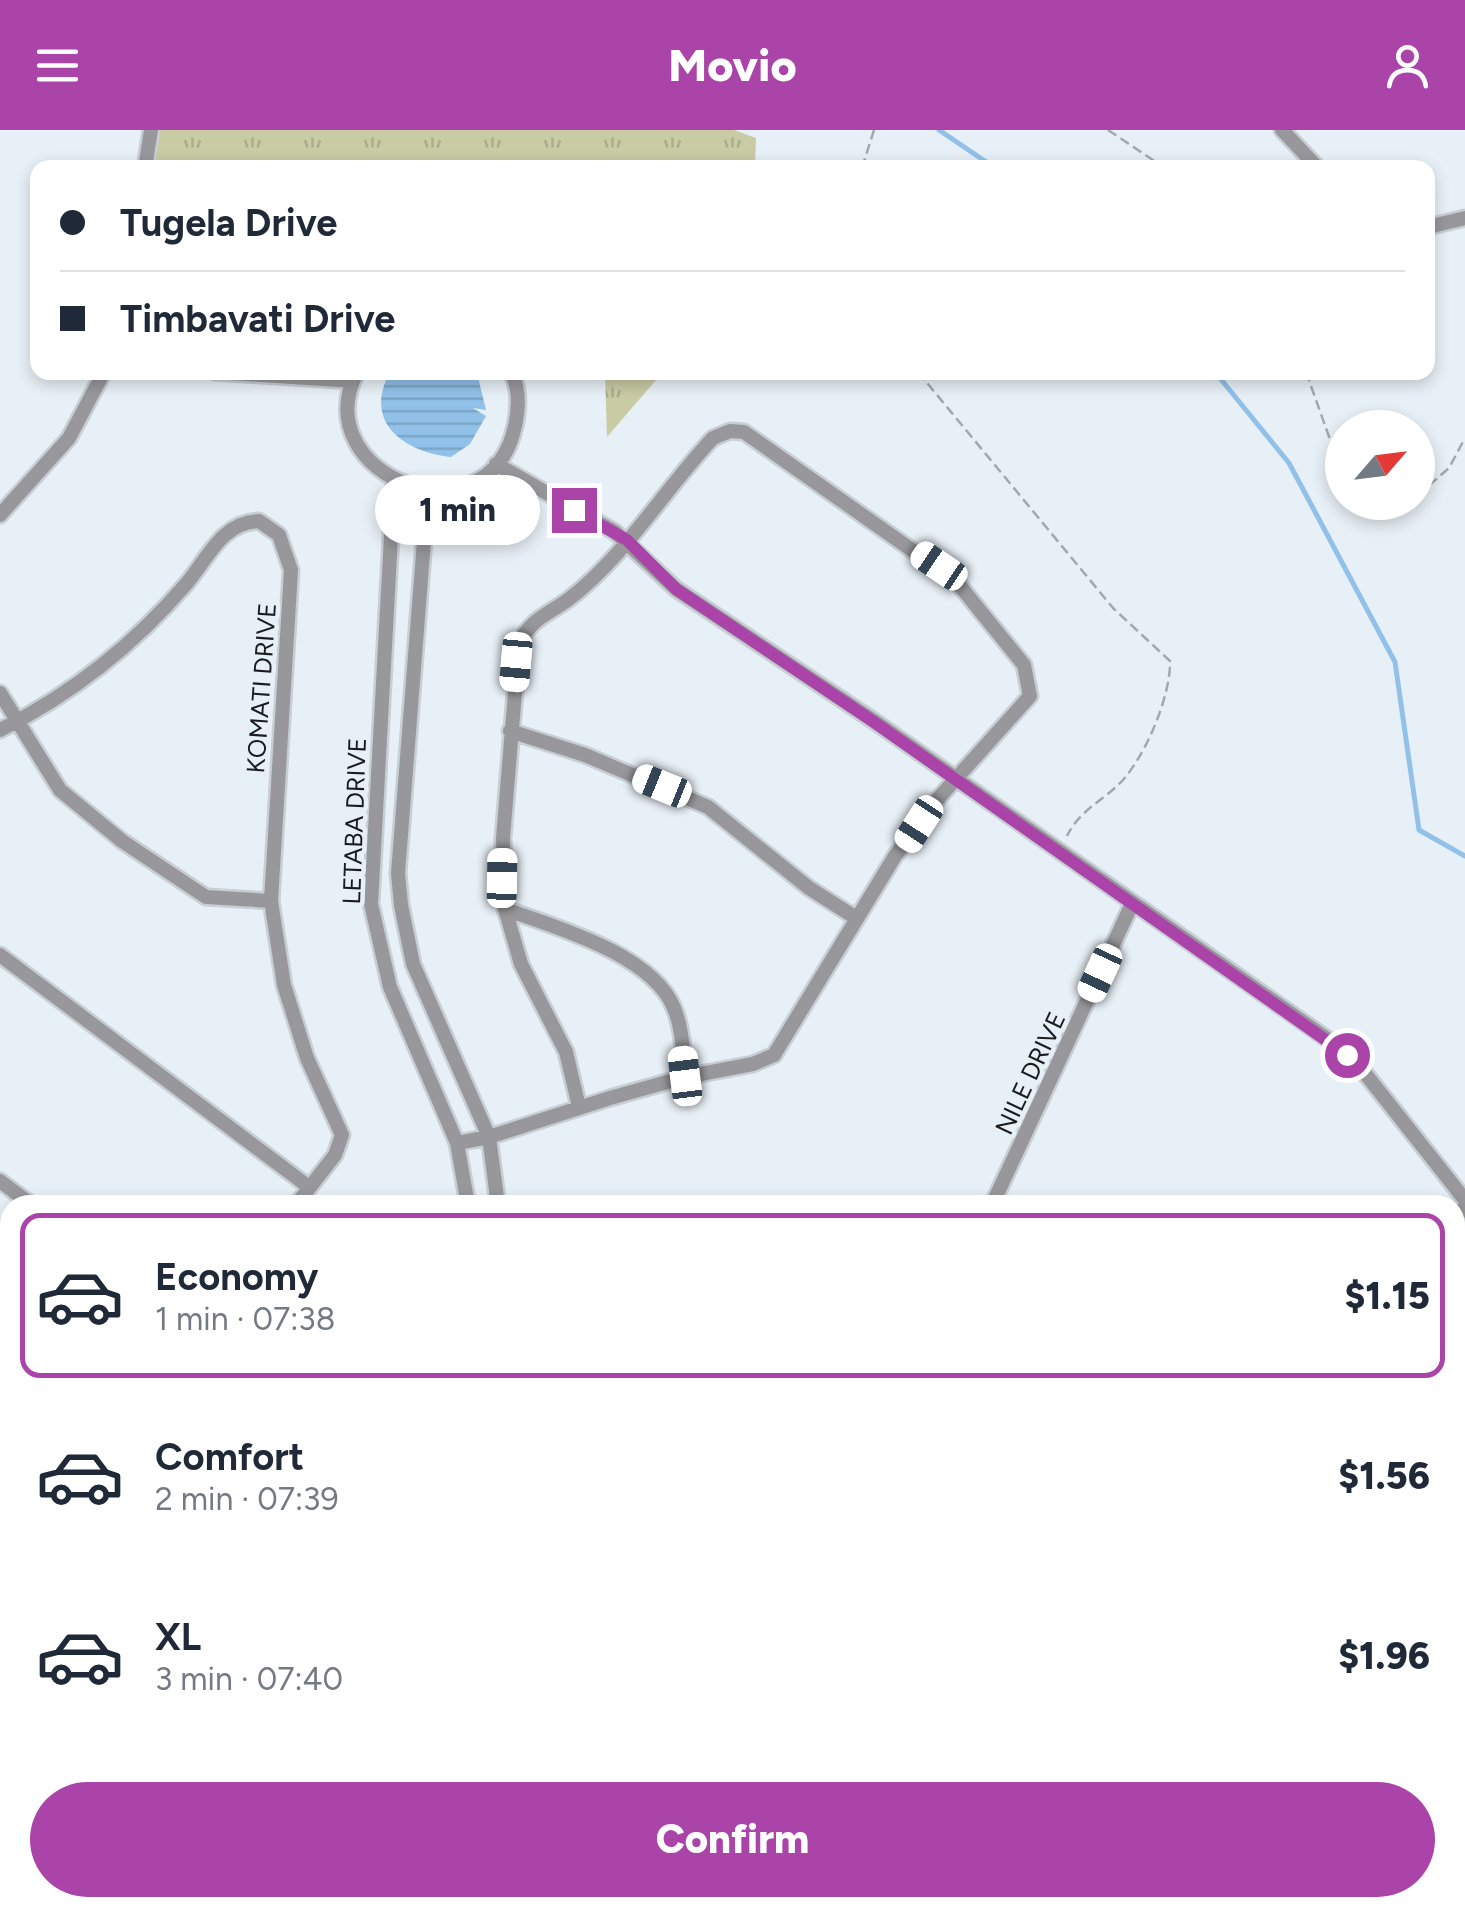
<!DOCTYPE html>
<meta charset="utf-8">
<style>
:root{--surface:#fff;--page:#f2f2f3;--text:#1f2937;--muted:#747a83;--line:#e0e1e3;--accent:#aa44a9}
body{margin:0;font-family:Figtree,sans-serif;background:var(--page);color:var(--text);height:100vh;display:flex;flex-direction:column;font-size:38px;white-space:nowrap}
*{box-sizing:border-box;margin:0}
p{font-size:32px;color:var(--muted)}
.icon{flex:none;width:55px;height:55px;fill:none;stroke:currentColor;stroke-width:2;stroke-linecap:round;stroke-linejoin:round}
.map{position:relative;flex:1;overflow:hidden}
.panel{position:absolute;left:0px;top:1065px;width:1465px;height:722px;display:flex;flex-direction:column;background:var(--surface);border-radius:30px 30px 0 0;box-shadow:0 5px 15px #0003}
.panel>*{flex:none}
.hud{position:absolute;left:30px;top:30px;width:1405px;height:220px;border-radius:20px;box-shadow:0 5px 15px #0003;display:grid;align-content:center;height:220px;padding:0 30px;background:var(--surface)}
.needle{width:65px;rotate:62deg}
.fabs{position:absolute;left:1325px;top:280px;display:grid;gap:20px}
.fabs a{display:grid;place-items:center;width:110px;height:110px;border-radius:50%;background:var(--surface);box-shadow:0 5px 15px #0003;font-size:50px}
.end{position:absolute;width:45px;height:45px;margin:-22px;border:12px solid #aa44a9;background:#fff;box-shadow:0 0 0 5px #fff}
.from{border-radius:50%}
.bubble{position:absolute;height:70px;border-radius:35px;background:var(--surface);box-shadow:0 5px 15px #0003;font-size:32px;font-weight:800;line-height:70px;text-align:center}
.car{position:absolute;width:30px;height:60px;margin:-30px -15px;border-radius:12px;box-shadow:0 0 8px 2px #0007;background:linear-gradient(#fff 24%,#345 0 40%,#fff 0 76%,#345 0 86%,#fff 0)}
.hud b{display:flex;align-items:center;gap:35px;height:95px;font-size:38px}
.hud b+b{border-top:2px solid var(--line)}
.hud i{width:25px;height:25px;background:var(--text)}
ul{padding:18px 0 0;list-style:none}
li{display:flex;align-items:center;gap:30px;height:165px;margin:0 20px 15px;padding:0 10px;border:5px solid transparent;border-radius:20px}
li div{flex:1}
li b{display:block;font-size:38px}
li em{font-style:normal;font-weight:800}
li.selected{border-color:var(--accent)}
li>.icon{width:90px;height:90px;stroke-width:1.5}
.button{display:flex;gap:20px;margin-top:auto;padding:20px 30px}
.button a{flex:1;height:115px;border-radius:60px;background:var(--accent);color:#fff;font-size:40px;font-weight:800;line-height:115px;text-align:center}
header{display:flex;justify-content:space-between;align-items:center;height:130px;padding:0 30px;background:var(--accent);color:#fff;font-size:45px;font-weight:800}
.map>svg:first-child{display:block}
.park{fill:url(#park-tufts)}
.water{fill:url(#water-rules)}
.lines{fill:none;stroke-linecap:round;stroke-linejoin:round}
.stream{stroke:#91c1e8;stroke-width:5}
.street-casing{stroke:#c7ced4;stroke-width:19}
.secondary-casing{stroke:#c7ced4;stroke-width:25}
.path{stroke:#a2a8ad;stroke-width:2.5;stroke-dasharray:10 5;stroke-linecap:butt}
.street{stroke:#98989c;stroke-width:14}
.secondary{stroke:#6e6f74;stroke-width:20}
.route{stroke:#aa44a9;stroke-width:12}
.labels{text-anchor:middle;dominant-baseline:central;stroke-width:9;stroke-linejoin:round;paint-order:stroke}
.street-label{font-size:25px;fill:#1a1c1f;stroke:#e8f0f7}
</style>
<header><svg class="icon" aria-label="menu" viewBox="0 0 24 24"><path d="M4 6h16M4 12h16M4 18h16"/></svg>Movio<svg class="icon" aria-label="person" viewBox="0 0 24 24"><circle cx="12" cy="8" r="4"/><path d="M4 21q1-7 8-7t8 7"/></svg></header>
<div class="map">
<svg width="1465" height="1786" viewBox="0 0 1465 1786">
<defs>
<pattern id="park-tufts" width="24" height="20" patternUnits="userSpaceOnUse" patternTransform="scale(2.5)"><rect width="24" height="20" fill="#c8cba4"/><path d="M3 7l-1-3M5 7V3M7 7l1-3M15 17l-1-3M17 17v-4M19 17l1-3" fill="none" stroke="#abae8d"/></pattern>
<pattern id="water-rules" width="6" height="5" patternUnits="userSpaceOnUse" patternTransform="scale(2.5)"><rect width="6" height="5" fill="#91c1e8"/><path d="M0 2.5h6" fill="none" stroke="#7ca5c7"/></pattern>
</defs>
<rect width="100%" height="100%" fill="#e8f0f7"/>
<!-- park -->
<path class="park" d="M150 0H734L756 8 755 37 144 38Z
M605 243H662L607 307Z"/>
<!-- water -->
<path class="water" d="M390 242 477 243 486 280 473 278 486 286 470 314 451 327C405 322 362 293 390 242Z"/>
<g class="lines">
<!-- stream -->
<path class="stream" d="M939 0 995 38
M1215 242 1289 333 1395 532 1419 700 1465 726"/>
<defs>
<path id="street" d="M1282 0 1318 38
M145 38 151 0
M1428 97 1465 88
M215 242 353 251
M357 242C304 347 489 417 515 296 519 278 520 259 511 242
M496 334 615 402 676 459 874 591 1333 913 1360 937 1465 1070
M394 351 371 774 390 857 457 1013 468 1075
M435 361 426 385 398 743 401 775 413 834 489 1007 498 1075
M0 385 69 308 104 242
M0 563 60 660 122 711 206 767 271 771
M0 600C72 564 134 515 187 453 208 428 222 392 259 391L279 405 291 440 271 771 284 855 307 928 342 1005 335 1025 296 1075
M510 601 585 625 708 677 809 758 856 788
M505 779C555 797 652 824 674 878 683 899 683 924 685 947
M0 825 309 1057
M457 1013 489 1007 610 968 685 947 753 934 774 925 895 726 936 671 1030 566 1024 535 956 451 744 302 730 301 713 308C664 360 626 425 569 469 549 484 530 489 519 514L503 708 505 779 521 834 566 922 579 977
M0 1051 32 1075
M992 1075 1132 774
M1455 1087 1465 1077
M0 1257 10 1268
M1455 1320 1465 1330
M0 1601 10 1593
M946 1778 950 1786
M1206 1778 1306 1786
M1375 1778V1786
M795 1786 801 1778
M832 1786 839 1778"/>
<path id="secondary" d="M0 1508 10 1518
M0 1563 10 1574
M181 1778 188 1786
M225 1778 231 1786"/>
</defs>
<!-- street casing -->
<use href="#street" class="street-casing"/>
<!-- secondary casing -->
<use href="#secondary" class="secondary-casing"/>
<!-- path -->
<path class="path" d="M1108 0 1165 38
M862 38 874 0
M918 242 1113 478 1170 531C1171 567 1143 633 1116 657 1098 673 1078 683 1067 706
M1306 242 1342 343
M1418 365 1449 338 1465 308
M1363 372H1391
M0 1385 10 1386"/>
<!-- street -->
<use href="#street" class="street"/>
<!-- secondary -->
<use href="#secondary" class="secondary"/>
</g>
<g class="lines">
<!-- route -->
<path class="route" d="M574 380 627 410 676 459 874 592 1347 925"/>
</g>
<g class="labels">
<!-- street labels -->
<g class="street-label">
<text transform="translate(261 558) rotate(-86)">KOMATI DRIVE</text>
<text transform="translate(354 691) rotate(-88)">LETABA DRIVE</text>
<text transform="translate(1030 943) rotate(-65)">NILE DRIVE</text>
</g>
</g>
</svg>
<div class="fabs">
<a><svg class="needle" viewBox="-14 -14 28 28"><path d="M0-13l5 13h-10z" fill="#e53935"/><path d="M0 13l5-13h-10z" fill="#747a83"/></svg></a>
</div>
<i class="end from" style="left:1347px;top:925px"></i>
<i class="end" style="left:574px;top:380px"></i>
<div class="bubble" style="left:375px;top:345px;width:165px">1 min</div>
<i class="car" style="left:939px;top:436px;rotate:304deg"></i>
<i class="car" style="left:516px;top:532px;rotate:185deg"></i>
<i class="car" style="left:662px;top:656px;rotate:292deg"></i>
<i class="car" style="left:919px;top:694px;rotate:213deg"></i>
<i class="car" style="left:502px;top:748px;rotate:1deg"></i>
<i class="car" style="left:1100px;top:843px;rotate:205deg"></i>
<i class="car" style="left:685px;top:946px;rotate:353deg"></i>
<div class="hud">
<b><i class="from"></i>Tugela Drive</b>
<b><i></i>Timbavati Drive</b>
</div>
<section class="panel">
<ul>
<li class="selected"><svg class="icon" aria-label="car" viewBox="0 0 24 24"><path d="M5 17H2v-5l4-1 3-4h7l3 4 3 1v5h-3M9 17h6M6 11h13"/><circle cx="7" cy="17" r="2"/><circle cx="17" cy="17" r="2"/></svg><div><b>Economy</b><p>1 min · 07:38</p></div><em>$1.15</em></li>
<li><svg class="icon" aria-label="car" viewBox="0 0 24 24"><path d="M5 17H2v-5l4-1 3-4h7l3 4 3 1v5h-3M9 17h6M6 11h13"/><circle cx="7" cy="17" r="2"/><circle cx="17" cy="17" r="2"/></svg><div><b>Comfort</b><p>2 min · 07:39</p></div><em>$1.56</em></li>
<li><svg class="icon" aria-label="car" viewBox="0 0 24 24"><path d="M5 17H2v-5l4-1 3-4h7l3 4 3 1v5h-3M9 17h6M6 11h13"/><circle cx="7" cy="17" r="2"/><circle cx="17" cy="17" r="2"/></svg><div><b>XL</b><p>3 min · 07:40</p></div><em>$1.96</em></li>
</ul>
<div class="button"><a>Confirm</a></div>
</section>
</div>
